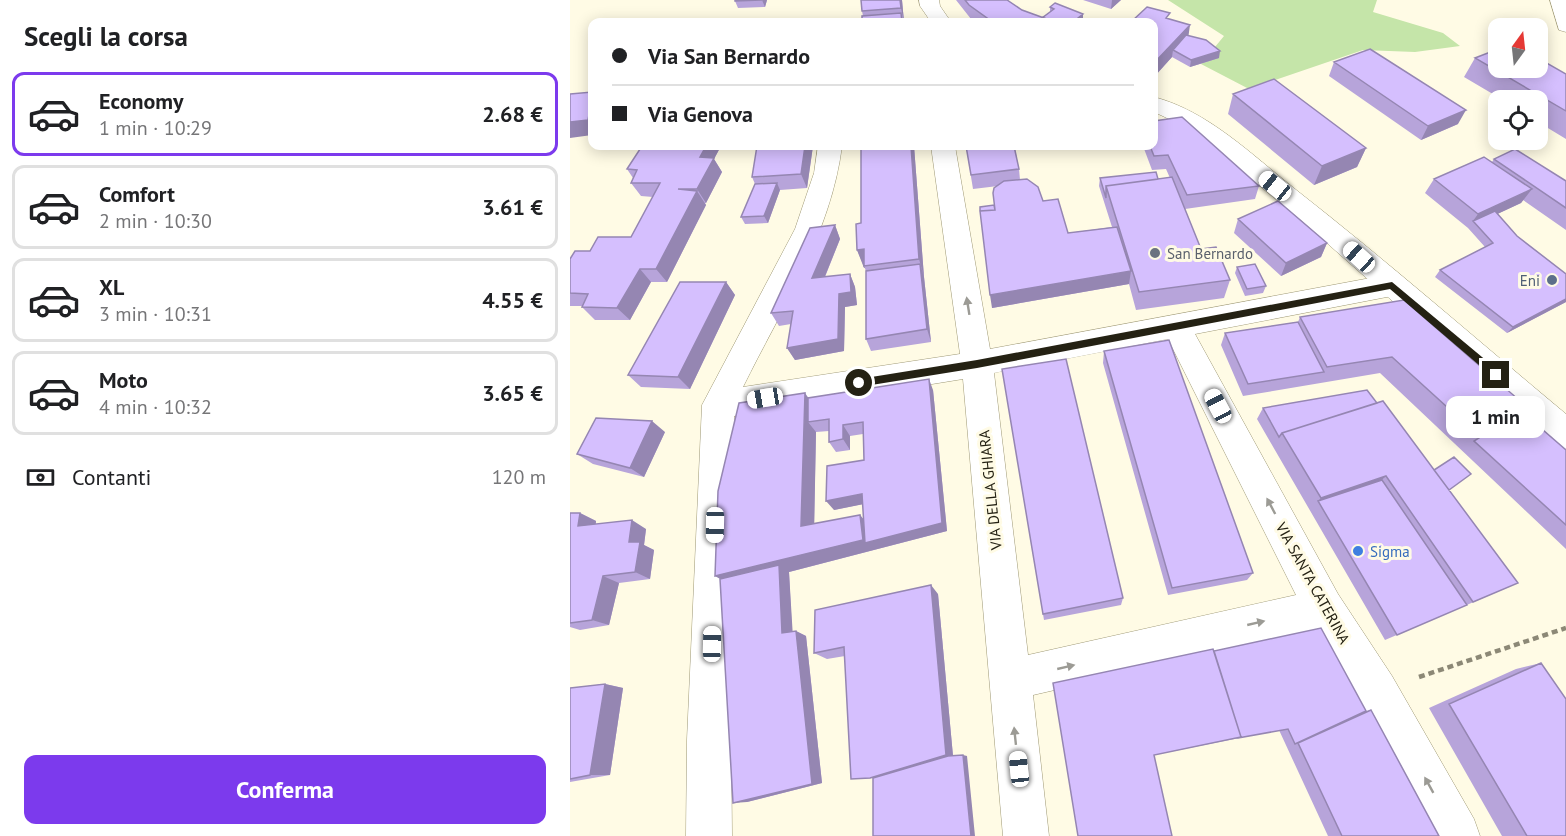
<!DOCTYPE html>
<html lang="it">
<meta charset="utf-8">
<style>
:root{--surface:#fff;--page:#f6f6f6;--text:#202124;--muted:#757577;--line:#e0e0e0;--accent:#7c3aed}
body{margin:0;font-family:"PT Sans",sans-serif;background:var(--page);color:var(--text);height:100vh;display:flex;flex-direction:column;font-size:22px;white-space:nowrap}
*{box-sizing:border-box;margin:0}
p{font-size:20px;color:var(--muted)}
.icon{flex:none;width:33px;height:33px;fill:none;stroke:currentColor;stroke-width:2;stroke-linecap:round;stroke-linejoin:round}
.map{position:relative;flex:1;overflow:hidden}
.sheet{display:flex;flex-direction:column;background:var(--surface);width:570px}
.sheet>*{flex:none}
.guide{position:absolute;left:18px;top:18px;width:570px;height:132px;border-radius:12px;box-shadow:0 3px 15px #0003;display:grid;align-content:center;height:132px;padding:0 24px;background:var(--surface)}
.needle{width:39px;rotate:15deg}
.tools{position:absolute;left:918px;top:18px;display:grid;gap:12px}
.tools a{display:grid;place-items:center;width:60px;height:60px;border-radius:12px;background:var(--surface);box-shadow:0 3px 15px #0003;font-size:30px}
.end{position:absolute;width:27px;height:27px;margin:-14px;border:8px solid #242113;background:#fff;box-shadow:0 0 0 3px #fff}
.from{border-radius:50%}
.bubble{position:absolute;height:42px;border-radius:12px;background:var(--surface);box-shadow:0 3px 15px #0003;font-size:20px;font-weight:800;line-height:42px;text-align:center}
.car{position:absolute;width:18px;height:36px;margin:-18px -9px;border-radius:8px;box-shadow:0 0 4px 2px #0007;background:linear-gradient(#fff 24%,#345 0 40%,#fff 0 76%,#345 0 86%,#fff 0)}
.guide b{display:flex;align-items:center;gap:21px;height:57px;font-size:22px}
.guide b+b{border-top:2px solid var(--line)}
.guide i{width:15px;height:15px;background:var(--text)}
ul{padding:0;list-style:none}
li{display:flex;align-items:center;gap:18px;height:84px;margin:0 12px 9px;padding:0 12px;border:3px solid var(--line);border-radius:12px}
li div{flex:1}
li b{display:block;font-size:22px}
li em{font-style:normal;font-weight:800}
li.active{border-color:var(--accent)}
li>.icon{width:54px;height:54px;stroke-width:1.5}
h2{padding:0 24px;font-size:27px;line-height:72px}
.pay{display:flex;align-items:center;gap:15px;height:66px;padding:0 24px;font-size:22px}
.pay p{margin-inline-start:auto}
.cta{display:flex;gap:12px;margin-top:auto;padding:12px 24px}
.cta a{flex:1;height:69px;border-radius:12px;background:var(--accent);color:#fff;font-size:24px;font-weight:800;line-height:69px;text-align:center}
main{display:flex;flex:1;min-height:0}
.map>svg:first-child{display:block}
.green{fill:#c5e5a9}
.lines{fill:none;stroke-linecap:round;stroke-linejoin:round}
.street-casing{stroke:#9e9875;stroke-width:1}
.secondary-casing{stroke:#9e9875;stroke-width:1}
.path{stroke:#8c8876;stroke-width:4.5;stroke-dasharray:6 4;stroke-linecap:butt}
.street{fill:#fff;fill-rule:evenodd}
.secondary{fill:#fff;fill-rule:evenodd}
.wall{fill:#b7a4da;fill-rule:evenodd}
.shaded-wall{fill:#9586b2}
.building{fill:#d5bffe;stroke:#9586b2;stroke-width:1.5}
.oneway{fill:#9c9b95}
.route{fill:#242113}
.worship-dot{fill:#6b7280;stroke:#fffbe5;stroke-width:2}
.service-dot{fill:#5c6f8a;stroke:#fffbe5;stroke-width:2}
.shop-dot{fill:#3f7fe0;stroke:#fffbe5;stroke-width:2}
.labels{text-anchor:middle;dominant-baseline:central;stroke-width:6;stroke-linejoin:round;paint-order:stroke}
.worship-label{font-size:15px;fill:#5b616d;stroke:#fffbe5;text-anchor:start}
.service-label{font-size:15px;fill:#4e5e75;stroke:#fffbe5;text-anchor:end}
.street-label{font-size:15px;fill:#242113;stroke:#fffbe5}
.shop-label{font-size:15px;fill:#366cbe;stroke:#fffbe5;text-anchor:start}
</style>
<main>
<section class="sheet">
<h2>Scegli la corsa</h2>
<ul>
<li class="active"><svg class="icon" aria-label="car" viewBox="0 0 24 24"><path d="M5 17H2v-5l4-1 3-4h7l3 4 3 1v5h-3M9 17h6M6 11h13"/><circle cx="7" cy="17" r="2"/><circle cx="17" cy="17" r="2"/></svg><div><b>Economy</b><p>1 min · 10:29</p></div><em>2.68 €</em></li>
<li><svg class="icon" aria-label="car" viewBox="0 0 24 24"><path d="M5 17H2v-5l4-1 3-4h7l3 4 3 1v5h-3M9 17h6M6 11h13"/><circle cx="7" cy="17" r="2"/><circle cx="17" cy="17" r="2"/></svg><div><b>Comfort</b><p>2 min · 10:30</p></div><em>3.61 €</em></li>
<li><svg class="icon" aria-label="car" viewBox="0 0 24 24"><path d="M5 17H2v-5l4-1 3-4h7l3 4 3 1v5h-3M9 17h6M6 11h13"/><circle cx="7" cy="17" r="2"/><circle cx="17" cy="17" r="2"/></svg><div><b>XL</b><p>3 min · 10:31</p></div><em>4.55 €</em></li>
<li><svg class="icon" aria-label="car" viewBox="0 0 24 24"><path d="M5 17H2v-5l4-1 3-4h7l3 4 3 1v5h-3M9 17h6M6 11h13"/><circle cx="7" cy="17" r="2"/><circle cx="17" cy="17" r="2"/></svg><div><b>Moto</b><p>4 min · 10:32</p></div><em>3.65 €</em></li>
</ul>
<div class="pay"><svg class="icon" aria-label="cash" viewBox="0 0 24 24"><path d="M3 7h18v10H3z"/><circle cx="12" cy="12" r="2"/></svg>Contanti<p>120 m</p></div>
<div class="cta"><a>Conferma</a></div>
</section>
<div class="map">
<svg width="996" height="836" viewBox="0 0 996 836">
<rect width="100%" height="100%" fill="#fffbe5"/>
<!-- green -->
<path class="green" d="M598 0H807L803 12 873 33 890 46 845 52 793 50 679 89 631 64 654 36Z"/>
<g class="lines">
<defs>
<path id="street" d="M980 0H996V32L989 30Z
M248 146H272C261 233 211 310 173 387L390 354 361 146H385L420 349 822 274 832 278 836 285 832 292 822 296 625 334 768 594 822 676 904 819 910 836H862L792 706 745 630 463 695 479 836H433L393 379 164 416 161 740 162 836H116L117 740 132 405 225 229 244 173ZM598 339 726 595 458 655 424 373Z"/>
<path id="secondary" d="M349 0H369L370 6 381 22H361L350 6Z
M584 97C638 111 682 155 725 189 817 261 906 339 996 414V449L984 444 732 221 643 147 614 126 584 112Z"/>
</defs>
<!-- street casing -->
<use href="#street" class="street-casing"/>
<!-- secondary casing -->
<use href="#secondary" class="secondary-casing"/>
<!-- path -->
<path class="path" d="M849 677 996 628"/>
<!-- street -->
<use href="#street" class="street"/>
<!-- secondary -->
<use href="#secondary" class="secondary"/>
</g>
<!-- wall -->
<path class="wall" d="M197 0 195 7 168 8 165 1Z
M291 0H332L334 22 293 16 292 11Z
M386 0H437L452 10 472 18 480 12V7L513 14V22H406L401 19Z
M513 0H551L541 9Z
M599 19 618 36 649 58 620 67 602 57 584 77V22Z
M905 58 996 74V139L968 122V100H933L894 77Z
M764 62 888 124 851 140 759 76Z
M663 94 796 148 787 167 744 185 658 114Z
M72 146H151L144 159 152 172 136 203H135L136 205 97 282H81L60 320H25L12 307V306H0V259L61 237 83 197 71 196 61 183 63 178 57 169Z
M243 146 237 188 210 190 198 223 175 224 171 217 185 184 182 177Z
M344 146 354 277 361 342 301 351 296 339V271L287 250 291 223Z
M396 146 445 149 449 169 450 180 473 201 498 233 542 227 529 186 530 178 588 179 600 178 596 169 582 170 573 146H584L689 186 685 199 615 209 631 249 660 280 654 298 566 310 559 284 422 308 425 210 428 186 403 189Z
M924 159 996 181V230L953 200 951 203 927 214 947 236 996 274V302L937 333 865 277 870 270 915 247 898 228 855 193 864 179 922 162Z
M668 219 757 243 751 257 711 276 664 233Z
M265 225 270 239 255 277 280 274 285 287 287 305 275 307 274 351 225 360 217 348 221 324 209 326 201 313Z
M667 267 696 286 693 293 675 296 665 273Z
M156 282 165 295 120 389 71 387 58 375Z
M730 317 957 407 951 411 996 450V549L810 373 673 396 651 345 655 333 728 322Z
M534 351 683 573 677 580 598 595 533 363Z
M432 369 553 598 551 605 474 620Z
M363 390 377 531 219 572 222 631H226L236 636 252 783 177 802 238 398ZM259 431V442L266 452 280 450V436L293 434 294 460 264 510 293 504 294 520 290 515 244 524 246 432Z
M807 403 879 490 948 583 815 640 687 419 693 408Z
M95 432 74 477 23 464 7 454Z
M0 513H10L26 521V524L76 529 74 545 84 550 80 579 49 583 39 625 10 630 0 627Z
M368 594 383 756H397L303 778 281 779 275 656 257 659 244 653Z
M644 651 796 711 801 710 869 836H758L709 730 584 755 508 836Z
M971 663 996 836H932L859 708 946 669Z
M35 684 53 688 40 775 0 782V688Z"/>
<!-- shaded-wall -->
<path class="shaded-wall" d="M192 0H197L195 7Z
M330 0H332L334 22 331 8Z
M542 0H551L541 9Z
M513 14V22H503Z
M620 25 618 39 603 50 602 57 584 77V63Z
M650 51 649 58 620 67 621 60Z
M22 100V135L0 138V122Z
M896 110 888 124 851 140 858 126Z
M136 146H151L144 159 152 172 136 203 127 189 130 157Z
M235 146H243L237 188 231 174Z
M341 146H344L354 277 349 259Z
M444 146H473L444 150Z
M796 148 787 167 744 185 752 166Z
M207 183 210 190 198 223 194 216Z
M962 189 951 203 906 224 903 221 898 228 908 214Z
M127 191 136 205 97 282 86 269Z
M265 225 270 239 249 291 242 278Z
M757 243 751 257 711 276 716 263Z
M294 249V266L295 268H294L287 250Z
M350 264 354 277 361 342 357 329Z
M70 269 81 282 60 320 47 308Z
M561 271 559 284 422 308 420 295Z
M280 274 285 287 287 305 275 307 274 351 225 360 217 348 269 294Z
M156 282 165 295 120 389 108 377Z
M996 299V302L937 333 943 327Z
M359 379 363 390 377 531 219 572 223 638 212 633 162 586 145 576 290 515 300 527Z
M235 393 246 409 238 422 246 432 244 537 231 526Z
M82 421 95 432 74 477 60 468Z
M273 425 280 436V450L273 439Z
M816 476 802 489 748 501 751 498Z
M292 494 299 503 264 510 256 501Z
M10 513 26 521 24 535 8 526Z
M62 520 76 529 74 545 84 550 80 579 65 572 59 542Z
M33 576 49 583 39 625 22 620Z
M361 585 368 594 383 756 311 778H300Z
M226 631 236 636 252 783 177 802 163 803Z
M35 684 53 688 40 775H20Z
M393 755 397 756 405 836H401Z"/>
<!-- building -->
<path class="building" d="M165 0H192L165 1Z
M291 0H330L331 8 292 11Z
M395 0H437L452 10 485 22H425L420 20 399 5Z
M485 3 513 14 503 22H485L472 18 484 9 480 7Z
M577 7 600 13 596 18 620 25 584 63V22H561Z
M331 13 332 22H292V16Z
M616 35 636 40 650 51 621 60 603 50Z
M800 49 896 110 858 126 764 62Z
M928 49V68H968V58L996 74V111L905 58Z
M704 79 796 148 752 166 663 94Z
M22 92V100L18 120 0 122V94Z
M612 117 689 186 617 195 598 155 584 156 580 146H584V121Z
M72 146H136L130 157 144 158 127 189H108L127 191 86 269H70L47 308 12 307 18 294 0 293V259L5 251H20L28 237H61L90 183H61L67 170 57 169Z
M187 146H235L231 174 182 177Z
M291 146H341L349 259 294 266V249L287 250 286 224 291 223Z
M396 146H444L449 169 401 175Z
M945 149 996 181V208L924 159Z
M914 157 962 189 908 214 864 179Z
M586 172 588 179 536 186V198L530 178Z
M602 177 631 249 646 247 660 280 569 292 536 186Z
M457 179 468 187 473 201 488 199 498 233 547 227 561 271 420 295 410 211 425 210 423 193 424 188 434 181Z
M207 183 194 216 171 217 185 184Z
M708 201 757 243 716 263 668 219Z
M424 205 425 210 410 211V207Z
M925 211 947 236 996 274V299L943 327 870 270 923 243 903 221Z
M265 225 242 278 280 274 281 292 269 294 268 339 217 348 223 311 201 313 240 228Z
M350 264 357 329 296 339V271Z
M685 264 696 286 677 289 667 267Z
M110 282H156L108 377 58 375Z
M834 300 957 407 909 436 822 357 757 367 730 317Z
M728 322 754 372 678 384 655 333Z
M599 340 683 573 602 588 534 351Z
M496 359 553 598 473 614 432 369Z
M359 379 372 523 295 543 292 494 256 501 257 466 294 460 293 422 273 425V439L259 442V419L238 422V398Z
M797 390 807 403 712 433 709 437 693 408Z
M235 393 231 526 290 515 293 540 145 576 148 491 169 403Z
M813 401 948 583 903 602 816 476 751 498 712 433Z
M951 411 996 450V525L904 441Z
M26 418 82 421 60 468 7 454Z
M884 457 901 474 879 490 864 470Z
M812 480 897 605 827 635 748 501Z
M0 513H10L8 526 62 520 59 542H70L65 572 33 576 22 620 0 623Z
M209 565 212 633 226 631 242 784 163 803 150 579Z
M361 585 376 755 300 778 281 779 274 647 244 653 245 610Z
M751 628 796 711 725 744 718 729 668 738 671 737 644 651Z
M643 649 671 737 584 755 602 836H508L483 683Z
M971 663 996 699V836H957L879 704Z
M35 684 20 775 0 779V688Z
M801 710 869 836H772L728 743Z
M393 755 401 836H303V778L378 756Z"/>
<!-- one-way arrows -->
<defs><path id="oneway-solid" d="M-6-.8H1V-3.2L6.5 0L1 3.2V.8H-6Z" transform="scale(1.5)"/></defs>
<g class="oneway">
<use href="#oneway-solid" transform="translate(398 306) rotate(-99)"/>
<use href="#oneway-solid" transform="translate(701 506) rotate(-118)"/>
<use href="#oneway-solid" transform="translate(686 623) rotate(-13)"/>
<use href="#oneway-solid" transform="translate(496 667) rotate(-13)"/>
<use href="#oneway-solid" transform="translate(445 736) rotate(-96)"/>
<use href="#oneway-solid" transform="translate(859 785) rotate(-119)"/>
</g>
<!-- route -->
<path class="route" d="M822 282 930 372V377H923L820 289 407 368 289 387 285 383 289 379 407 360Z"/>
<!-- markers -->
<circle class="worship-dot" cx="585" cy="253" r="6"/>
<circle class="service-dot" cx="982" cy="280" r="6"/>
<circle class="shop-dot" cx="788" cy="551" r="6"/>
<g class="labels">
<!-- worship labels -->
<g class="worship-label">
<text x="597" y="253">San Bernardo</text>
</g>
<!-- service labels -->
<g class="service-label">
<text x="970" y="280">Eni</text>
</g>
<!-- street labels -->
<g class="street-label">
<text transform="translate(420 490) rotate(-96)">VIA DELLA GHIARA</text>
<text transform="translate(743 583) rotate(61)">VIA SANTA CATERINA</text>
</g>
<!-- shop labels -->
<g class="shop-label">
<text x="800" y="551">Sigma</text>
</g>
</g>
</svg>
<div class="tools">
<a><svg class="needle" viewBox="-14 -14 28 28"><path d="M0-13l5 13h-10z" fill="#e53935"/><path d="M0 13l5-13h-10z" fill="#757577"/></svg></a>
<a><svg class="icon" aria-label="locate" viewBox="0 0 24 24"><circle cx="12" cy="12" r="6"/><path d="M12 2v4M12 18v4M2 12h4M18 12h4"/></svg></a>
</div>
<i class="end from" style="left:289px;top:383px"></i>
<i class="end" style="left:926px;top:375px"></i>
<div class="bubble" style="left:876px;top:396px;width:99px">1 min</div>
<i class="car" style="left:705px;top:186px;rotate:309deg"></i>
<i class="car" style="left:789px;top:257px;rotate:312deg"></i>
<i class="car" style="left:195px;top:398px;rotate:261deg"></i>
<i class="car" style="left:648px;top:406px;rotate:332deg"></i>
<i class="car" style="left:145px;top:525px;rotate:181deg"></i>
<i class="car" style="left:142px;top:644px;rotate:1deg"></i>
<i class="car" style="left:449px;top:769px;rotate:354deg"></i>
<div class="guide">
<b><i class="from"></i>Via San Bernardo</b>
<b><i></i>Via Genova</b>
</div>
</div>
</main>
